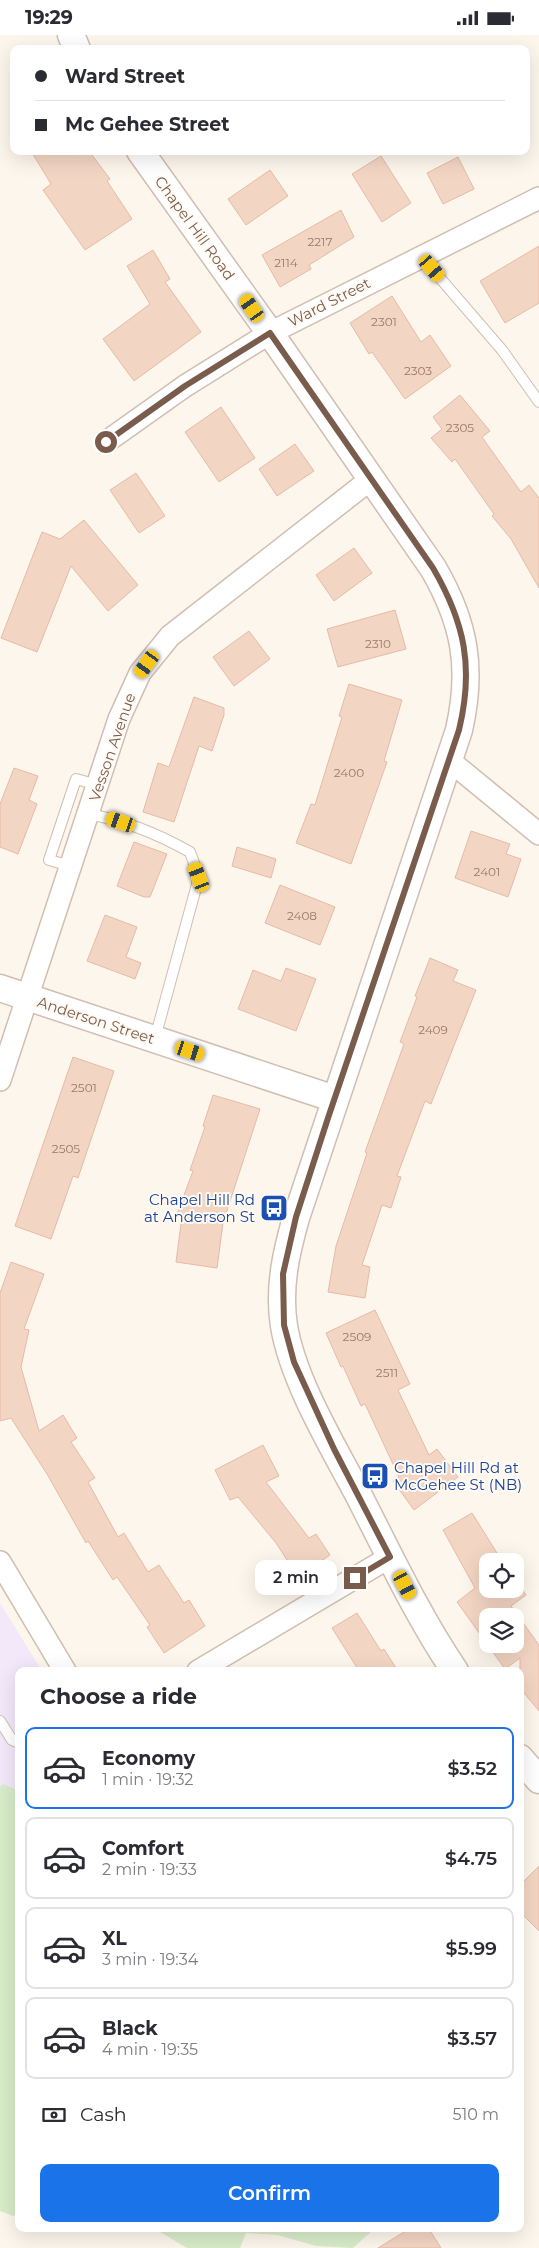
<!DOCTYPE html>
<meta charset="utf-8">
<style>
:root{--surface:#fff;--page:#f7f7f7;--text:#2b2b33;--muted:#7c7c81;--line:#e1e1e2;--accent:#1a73e8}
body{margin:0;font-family:Montserrat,sans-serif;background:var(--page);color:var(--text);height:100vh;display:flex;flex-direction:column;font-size:19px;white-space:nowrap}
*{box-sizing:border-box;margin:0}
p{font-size:16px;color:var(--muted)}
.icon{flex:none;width:28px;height:28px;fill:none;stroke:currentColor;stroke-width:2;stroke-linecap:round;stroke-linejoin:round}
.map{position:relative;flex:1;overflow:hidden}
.details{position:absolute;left:15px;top:1632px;width:509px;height:565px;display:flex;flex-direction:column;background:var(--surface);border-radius:10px;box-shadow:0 5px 20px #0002}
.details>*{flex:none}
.hud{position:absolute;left:10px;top:10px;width:520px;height:110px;border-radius:10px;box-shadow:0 5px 20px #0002;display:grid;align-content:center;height:110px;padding:0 25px;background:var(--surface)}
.buttons{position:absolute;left:479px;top:1518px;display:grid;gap:10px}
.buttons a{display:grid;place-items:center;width:45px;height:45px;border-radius:10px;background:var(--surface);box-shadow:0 5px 20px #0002;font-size:25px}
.end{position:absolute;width:22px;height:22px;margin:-11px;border:6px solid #7a5c4d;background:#fff;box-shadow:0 0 0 2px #fff}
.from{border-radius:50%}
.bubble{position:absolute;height:35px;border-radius:10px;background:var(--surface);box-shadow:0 5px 20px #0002;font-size:16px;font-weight:600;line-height:35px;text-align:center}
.car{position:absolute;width:15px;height:30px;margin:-15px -8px;border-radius:6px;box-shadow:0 0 4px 1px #0007;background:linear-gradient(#f5c518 24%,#345 0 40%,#f5c518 0 76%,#345 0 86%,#f5c518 0)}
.hud b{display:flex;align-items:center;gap:18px;height:48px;font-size:19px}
.hud b+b{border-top:1px solid var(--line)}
.hud i{width:12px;height:12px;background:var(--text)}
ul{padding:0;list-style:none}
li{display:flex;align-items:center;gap:15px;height:82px;margin:0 10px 8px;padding:0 15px;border:2px solid var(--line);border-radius:10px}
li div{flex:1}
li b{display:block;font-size:19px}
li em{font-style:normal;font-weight:600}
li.on{border-color:var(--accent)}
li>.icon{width:45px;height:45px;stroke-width:1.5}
h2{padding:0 25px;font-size:22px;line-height:60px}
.pay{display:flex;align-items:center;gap:12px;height:55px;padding:0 25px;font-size:19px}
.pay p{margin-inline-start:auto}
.button{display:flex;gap:10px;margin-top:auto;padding:10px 25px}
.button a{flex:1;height:58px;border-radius:10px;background:var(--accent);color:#fff;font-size:20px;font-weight:600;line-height:58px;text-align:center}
.status{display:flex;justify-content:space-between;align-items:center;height:35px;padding:0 25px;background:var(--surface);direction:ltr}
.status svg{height:14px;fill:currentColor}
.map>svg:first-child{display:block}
.education{fill:#f3e8fa}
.green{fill:#d8ecc9}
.building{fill:#f3d5c3;stroke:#e6bba3;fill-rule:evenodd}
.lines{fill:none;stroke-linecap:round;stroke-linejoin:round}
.service-casing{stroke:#d1beb0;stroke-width:12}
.minor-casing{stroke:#d1beb0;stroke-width:24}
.tertiary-casing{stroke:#d1beb0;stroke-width:29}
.service{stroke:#fff;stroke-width:10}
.minor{stroke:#fff;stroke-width:21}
.tertiary{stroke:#fff;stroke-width:26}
.route{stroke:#7a5c4d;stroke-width:6}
.labels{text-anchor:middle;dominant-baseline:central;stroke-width:4;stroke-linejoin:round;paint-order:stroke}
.number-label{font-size:12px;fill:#987a6a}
.street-label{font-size:15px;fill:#7a5c4d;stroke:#fffaf3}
.transit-label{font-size:15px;fill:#164399;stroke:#fffaf3;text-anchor:end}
</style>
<div class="status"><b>19:29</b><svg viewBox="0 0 49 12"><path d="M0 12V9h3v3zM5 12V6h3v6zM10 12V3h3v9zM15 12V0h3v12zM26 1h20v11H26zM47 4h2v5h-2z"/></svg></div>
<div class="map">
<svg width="539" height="2213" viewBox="0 0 539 2213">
<rect width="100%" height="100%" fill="#fdf6ec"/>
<!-- education -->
<path class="education" d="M0 1568 42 1636H19V1769L0 1776Z"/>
<!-- green -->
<path class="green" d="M3 1749 19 1756V2179L13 2181 0 2176V1752Z
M155 2194H374L353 2213 316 2211 278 2200 246 2198 240 2213H187Z"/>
<!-- building -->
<path class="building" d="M31 116H89L110 144 107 146 132 184 85 215 43 155 51 149Z
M381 121 411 168 382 187 352 139Z
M458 122 474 154 443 169 427 138Z
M270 135 288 161 246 190 228 164Z
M341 175 354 202 309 230 311 234 280 252 262 220Z
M539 211V268L505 288 480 246Z
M153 215 170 244 165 247 201 297 134 346 103 304 150 269 127 231Z
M392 261 421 307 430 300 451 331 405 364 372 317 369 319 350 288Z
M460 360 490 396 482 402 521 457 529 450 539 463V553L511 504 492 481 494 479 455 424 452 427 431 403 442 394 433 382Z
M221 372 255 423 219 447 185 397Z
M295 409 314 436 277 461 259 434Z
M136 438 165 481 139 498 110 455Z
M84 485 138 550 108 576 71 531 37 617 1 603 42 497 60 504Z
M354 513 372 538 334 566 316 540Z
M395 575 406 614 338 632 327 594Z
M249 596 270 624 234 651 213 622Z
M349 649 402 665 384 726 387 727 351 829 296 808 311 769 315 770 342 682 339 681Z
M194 662 224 673V680L212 716 199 711 174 787 143 777 158 728 169 732Z
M14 733 38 741 29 765 37 769 18 819 0 812V769Z
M471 796 510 809 506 819 521 824 508 862 455 843Z
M134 807 167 819 150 862H144L117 851Z
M237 812 276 824 271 843 232 831Z
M280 850 335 872 320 910 265 888Z
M105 880 137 892 126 922 141 928 135 944 87 926Z
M430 923 458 935 453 946 476 955 431 1069 425 1066 397 1141 401 1142 391 1173 382 1170 362 1230 370 1232 365 1263 328 1257 336 1211 367 1118 365 1117 404 1009 400 1007 417 962 415 961Z
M286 933 316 944 296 996 238 974 253 935 281 946Z
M73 1022 114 1036 78 1143 73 1141 51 1204 15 1191Z
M213 1060 260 1074 223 1188 217 1233 176 1227 182 1181 177 1179 193 1136 190 1135 205 1092 203 1091Z
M11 1227 44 1239 24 1294 29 1295 21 1332 39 1396 63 1380 77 1403 71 1407 95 1443 88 1447 118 1502 124 1498 148 1537 159 1530 184 1568 189 1565 205 1591 164 1618 147 1592 150 1590 117 1542 113 1545 88 1506 86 1508 47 1439 11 1383 0 1386V1258Z
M375 1275 410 1349 398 1355 429 1420 437 1414 458 1442 414 1475 393 1446 399 1442 365 1369 361 1371 343 1331 341 1332 326 1298Z
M263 1410 279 1441 266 1447 309 1503 316 1499 330 1520 298 1542 276 1508 238 1462 230 1465 215 1435Z
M472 1478 502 1526H488V1554H515V1544L526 1560 511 1571 539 1610V1676L520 1653V1623L505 1634 457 1567 475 1553 443 1495ZM488 1581H515V1609H488Z
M357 1578 381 1616 384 1614 398 1636H359L332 1593Z
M539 1831V1896L520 1877V1850Z
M409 2194H429L441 2213H378Z"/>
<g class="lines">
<defs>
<path id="service" d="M421 221 502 315 539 367
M88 779C124 785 158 799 190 817L199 842 155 1003
M71 831 49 825 76 744 98 750
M0 1686 12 1705 19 1708"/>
<path id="minor" d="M106 407 185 351 270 298 539 163
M450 726 539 799
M0 1045 119 684 140 638 170 601 371 444
M0 1527 65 1636
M198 1636 390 1522"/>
<path id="tertiary" d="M71 0 77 14
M140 116 270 298 433 533C465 588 473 633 459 695L296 1183C286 1218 278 1253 284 1291 293 1345 331 1408 357 1457 388 1517 417 1580 455 1636
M0 953 335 1064
M520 1723 539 1745"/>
</defs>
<!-- service casing -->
<use href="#service" class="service-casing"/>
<!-- minor casing -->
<use href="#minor" class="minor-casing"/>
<!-- tertiary casing -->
<use href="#tertiary" class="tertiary-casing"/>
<!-- service -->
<use href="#service" class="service"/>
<!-- minor -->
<use href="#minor" class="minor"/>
<!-- tertiary -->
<use href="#tertiary" class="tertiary"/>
</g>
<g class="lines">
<!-- route -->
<path class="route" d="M106 407 185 351 270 298 433 533C465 588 474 633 459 695L328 1083 296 1182 283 1239 284 1290 294 1327 334 1414 390 1522 355 1543"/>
</g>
<!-- icons -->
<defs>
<symbol id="bus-square" viewBox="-11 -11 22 22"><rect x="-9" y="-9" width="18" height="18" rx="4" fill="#1a4fb4" stroke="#fffaf3"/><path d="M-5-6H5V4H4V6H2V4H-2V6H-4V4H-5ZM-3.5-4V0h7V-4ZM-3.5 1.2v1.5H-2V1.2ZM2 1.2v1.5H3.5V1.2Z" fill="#fff"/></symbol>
</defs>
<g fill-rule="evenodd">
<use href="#bus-square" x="258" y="1157" width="32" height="32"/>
<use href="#bus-square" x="359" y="1425" width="32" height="32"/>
</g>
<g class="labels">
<!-- number labels -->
<g class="number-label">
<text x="320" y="206">2217</text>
<text x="286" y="227">2114</text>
<text x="384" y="286">2301</text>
<text x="418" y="335">2303</text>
<text x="460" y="392">2305</text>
<text x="378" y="608">2310</text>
<text x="349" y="737">2400</text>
<text x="487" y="836">2401</text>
<text x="302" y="880">2408</text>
<text x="433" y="994">2409</text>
<text x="84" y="1052">2501</text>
<text x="66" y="1113">2505</text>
<text x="357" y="1301">2509</text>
<text x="387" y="1337">2511</text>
</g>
<!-- street labels -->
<g class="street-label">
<text transform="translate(195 193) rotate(54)">Chapel Hill Road</text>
<text transform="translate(329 267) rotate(-27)">Ward Street</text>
<text transform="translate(112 712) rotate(-71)">Vesson Avenue</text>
<text transform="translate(96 985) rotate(18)">Anderson Street</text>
</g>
<!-- transit labels -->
<g class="transit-label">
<text x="255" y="1164">Chapel Hill Rd<tspan x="255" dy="17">at Anderson St</tspan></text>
<text x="394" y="1432" text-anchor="start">Chapel Hill Rd at<tspan x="394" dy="17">McGehee St (NB)</tspan></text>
</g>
</g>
</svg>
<div class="buttons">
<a><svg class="icon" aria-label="locate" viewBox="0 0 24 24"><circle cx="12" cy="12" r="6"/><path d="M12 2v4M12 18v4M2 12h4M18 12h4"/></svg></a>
<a><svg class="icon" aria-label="layers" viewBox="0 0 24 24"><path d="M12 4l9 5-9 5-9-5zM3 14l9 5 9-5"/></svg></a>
</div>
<i class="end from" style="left:106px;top:407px"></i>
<i class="end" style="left:355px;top:1543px"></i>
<div class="bubble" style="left:255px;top:1525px;width:82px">2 min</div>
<i class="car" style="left:432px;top:233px;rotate:139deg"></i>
<i class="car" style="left:252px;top:273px;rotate:325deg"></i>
<i class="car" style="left:147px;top:629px;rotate:216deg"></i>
<i class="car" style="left:121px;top:787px;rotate:289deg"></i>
<i class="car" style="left:199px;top:842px;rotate:339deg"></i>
<i class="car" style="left:190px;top:1016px;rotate:108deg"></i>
<i class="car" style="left:405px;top:1550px;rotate:152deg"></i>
<div class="hud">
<b><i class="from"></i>Ward Street</b>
<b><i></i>Mc Gehee Street</b>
</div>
<section class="details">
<h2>Choose a ride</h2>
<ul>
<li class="on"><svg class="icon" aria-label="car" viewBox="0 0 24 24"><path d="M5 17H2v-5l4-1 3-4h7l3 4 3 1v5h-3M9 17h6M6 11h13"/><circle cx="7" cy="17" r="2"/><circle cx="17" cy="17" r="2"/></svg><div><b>Economy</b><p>1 min · 19:32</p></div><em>$3.52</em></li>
<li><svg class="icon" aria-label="car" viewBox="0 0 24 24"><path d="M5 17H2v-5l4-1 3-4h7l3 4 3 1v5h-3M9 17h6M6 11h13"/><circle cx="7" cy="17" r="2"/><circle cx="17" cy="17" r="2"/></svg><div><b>Comfort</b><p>2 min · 19:33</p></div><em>$4.75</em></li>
<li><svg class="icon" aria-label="car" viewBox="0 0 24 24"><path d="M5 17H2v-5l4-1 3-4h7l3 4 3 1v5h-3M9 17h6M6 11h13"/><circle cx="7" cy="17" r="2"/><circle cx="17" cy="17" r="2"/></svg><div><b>XL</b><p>3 min · 19:34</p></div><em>$5.99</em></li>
<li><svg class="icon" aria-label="car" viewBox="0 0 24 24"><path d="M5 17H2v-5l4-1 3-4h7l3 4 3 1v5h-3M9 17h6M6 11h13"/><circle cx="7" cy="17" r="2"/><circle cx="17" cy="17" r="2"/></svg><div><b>Black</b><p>4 min · 19:35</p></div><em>$3.57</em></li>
</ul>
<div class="pay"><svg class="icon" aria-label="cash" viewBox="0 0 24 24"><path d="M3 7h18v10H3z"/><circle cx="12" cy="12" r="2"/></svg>Cash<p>510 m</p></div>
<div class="button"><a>Confirm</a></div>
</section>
</div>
